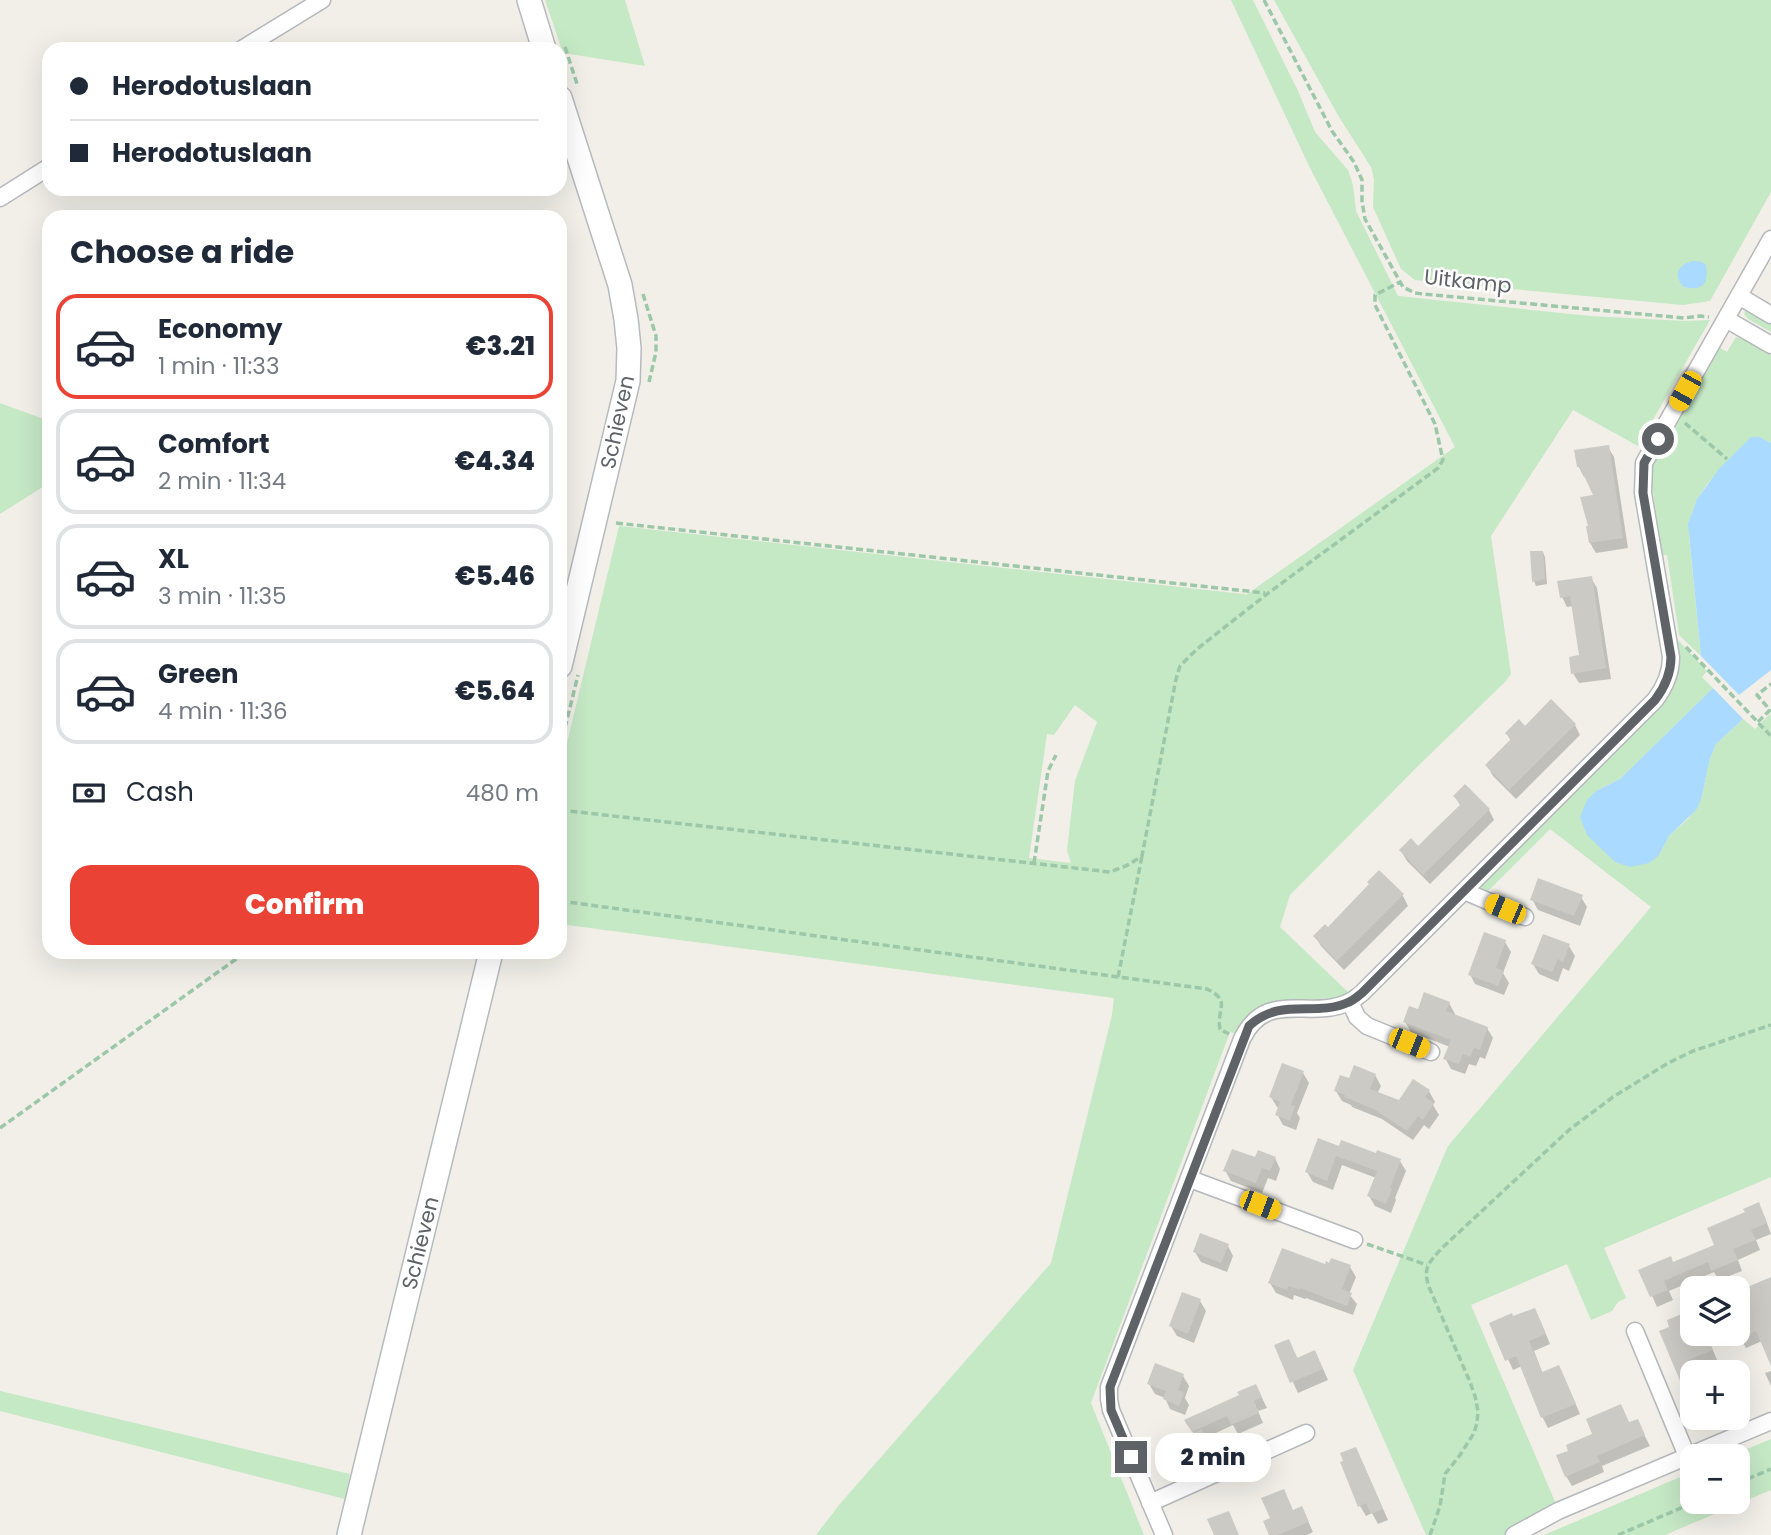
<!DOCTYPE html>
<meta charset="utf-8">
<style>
:root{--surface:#fff;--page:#f6f6f7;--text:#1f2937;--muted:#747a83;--line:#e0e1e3;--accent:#ea4335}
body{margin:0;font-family:Poppins,sans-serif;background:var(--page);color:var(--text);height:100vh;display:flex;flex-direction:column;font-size:26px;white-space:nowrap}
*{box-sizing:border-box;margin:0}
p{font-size:23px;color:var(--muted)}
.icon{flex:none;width:38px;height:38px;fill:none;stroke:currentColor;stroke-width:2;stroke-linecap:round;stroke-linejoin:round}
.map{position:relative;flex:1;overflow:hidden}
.panel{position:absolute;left:42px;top:210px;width:525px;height:749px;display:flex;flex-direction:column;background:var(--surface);border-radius:21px;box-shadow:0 7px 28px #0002}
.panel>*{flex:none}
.banner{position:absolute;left:42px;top:42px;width:525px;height:154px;border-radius:21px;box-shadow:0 7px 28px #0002;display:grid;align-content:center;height:154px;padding:0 28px;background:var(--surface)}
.fabs{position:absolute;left:1680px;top:1276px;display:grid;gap:14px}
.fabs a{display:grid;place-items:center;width:70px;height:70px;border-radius:14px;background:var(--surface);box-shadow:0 7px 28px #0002;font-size:35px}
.end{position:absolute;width:32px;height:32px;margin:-16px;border:9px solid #5f6368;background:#fff;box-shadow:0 0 0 4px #fff}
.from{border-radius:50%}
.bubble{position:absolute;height:49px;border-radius:21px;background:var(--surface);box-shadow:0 7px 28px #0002;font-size:23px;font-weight:800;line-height:49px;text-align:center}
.car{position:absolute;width:21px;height:42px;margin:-21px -10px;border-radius:9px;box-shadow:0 0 5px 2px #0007;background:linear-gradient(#f5c518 24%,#345 0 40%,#f5c518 0 76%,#345 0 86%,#f5c518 0)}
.banner b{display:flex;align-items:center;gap:24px;height:66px;font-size:26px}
.banner b+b{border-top:2px solid var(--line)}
.banner i{width:18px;height:18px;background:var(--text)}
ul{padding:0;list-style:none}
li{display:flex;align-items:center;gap:21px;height:105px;margin:0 14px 10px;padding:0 14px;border:4px solid var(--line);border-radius:21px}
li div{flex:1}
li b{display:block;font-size:26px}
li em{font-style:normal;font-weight:800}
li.active{border-color:var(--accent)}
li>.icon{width:63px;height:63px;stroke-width:1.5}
h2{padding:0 28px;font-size:32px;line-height:84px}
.pay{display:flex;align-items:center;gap:18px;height:77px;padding:0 28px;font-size:26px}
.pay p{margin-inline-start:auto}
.button{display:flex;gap:14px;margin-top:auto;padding:14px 28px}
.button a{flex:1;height:80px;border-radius:21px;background:var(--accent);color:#fff;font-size:28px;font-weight:800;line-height:80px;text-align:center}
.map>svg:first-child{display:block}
.green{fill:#c5e8c5;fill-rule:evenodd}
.water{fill:#aadaff}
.shadow{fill:#0003}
.building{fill:#cccac5}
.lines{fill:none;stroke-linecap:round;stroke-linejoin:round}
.street-casing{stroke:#b5b8bc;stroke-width:19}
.secondary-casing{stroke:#b6babf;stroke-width:26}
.path{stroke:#9cc7a9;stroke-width:3.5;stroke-dasharray:7 3.5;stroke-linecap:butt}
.street{stroke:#fff;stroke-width:16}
.secondary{stroke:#fff;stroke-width:23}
.route{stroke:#5f6368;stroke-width:9}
.labels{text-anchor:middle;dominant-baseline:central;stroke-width:5;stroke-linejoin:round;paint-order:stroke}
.street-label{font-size:21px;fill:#5f6368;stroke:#fff}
</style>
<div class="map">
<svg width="1771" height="1535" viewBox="0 0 1771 1535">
<rect width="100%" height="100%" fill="#f1efe8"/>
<!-- green -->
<path class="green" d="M545 0H625L645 66 563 53Z
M1231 0H1253L1298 91 1315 132 1348 170 1353 185 1356 211 1398 296 1590 316 1685 321 1710 320 1638 446 1573 410 1491 536 1511 674 1506 681 1421 763 1290 895 1280 927 1349 993C1319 1006 1280 991 1253 1012 1246 1018 1242 1027 1237 1034L1230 1032 1091 1403 1144 1535H816L839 1505 1051 1263 1112 1015 1114 998 560 924V772L619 526 1244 594 1246 595 1455 447 1310 168ZM1075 705 1097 722 1075 781 1067 850 1071 863 1029 858 1047 734 1054 735Z
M1274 0H1771V192L1710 301 1683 305 1415 280 1401 269 1373 207 1374 179 1371 167 1339 117Z
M1745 311 1751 312 1771 323V332L1748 319 1744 314Z
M1736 337 1743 339 1771 355V443L1760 437C1726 463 1688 490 1689 537L1701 656 1679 635 1667 555H1662L1651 477 1654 460 1717 346 1727 352Z
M0 403 49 421V483L0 514Z
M1675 637 1707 671 1702 677 1713 688 1620 779 1596 791 1659 855 1669 836 1688 819 1701 800 1710 758 1716 744 1743 719 1755 729 1771 713V1177L1604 1248 1626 1298 1618 1302 1612 1311 1591 1320 1567 1264 1471 1305 1556 1504 1521 1523 1504 1535H1426L1353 1370 1448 1146 1651 907 1550 829 1484 895 1481 886 1667 698C1679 675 1680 662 1675 637Z
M0 1391 350 1474 345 1499 0 1411Z
M1771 1439V1490L1665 1535H1544L1692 1472V1502H1738V1456H1730Z"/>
<!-- water -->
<path class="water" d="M1693 261 1702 262 1706 265C1709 285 1702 291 1684 287 1672 275 1679 264 1693 261Z
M1751 437H1760L1771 443V670L1739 695 1701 656 1688 524 1697 499 1719 469Z
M1713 688 1743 719 1716 744 1710 758 1701 800 1696 810 1669 836 1659 855 1649 863 1630 867 1615 862 1587 835 1580 817 1587 800 1596 791 1620 779Z"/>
<!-- shadow -->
<path class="shadow" d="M1608 447 1614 457 1628 548 1596 553 1590 543 1595 496 1587 476 1584 477 1579 467Z
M1543 552 1545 557 1547 584 1536 586 1534 581Z
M1591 578 1597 588 1611 679 1579 683 1573 673 1581 657 1573 606 1567 607 1562 597Z
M1575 725 1580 735 1516 799 1493 776 1487 765 1511 741 1507 734 1525 728Z
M1455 797 1489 810 1494 820 1430 884 1407 861 1401 851 1418 848 1461 806Z
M1379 872 1403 896 1408 906 1344 970 1321 946 1315 936 1328 929 1371 885Z
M1581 897 1587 907 1580 926 1538 910 1532 899Z
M1505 942 1511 952 1503 973 1509 983 1504 995 1475 984 1470 974Z
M1569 946 1575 956 1569 971 1563 968 1558 982 1539 974 1533 964Z
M1449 1003 1455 1014 1454 1016 1487 1028 1493 1038 1485 1059 1480 1057 1476 1066 1469 1064 1465 1074 1451 1069 1445 1058 1450 1047 1411 1032 1405 1022 1419 1011Z
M1303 1073 1309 1083 1297 1113 1300 1118 1296 1130 1283 1125 1277 1114 1279 1108 1277 1107 1271 1097Z
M1375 1075 1381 1086 1377 1094 1400 1103 1429 1091 1435 1102 1433 1105 1439 1115 1429 1129 1424 1125 1413 1140 1382 1119 1352 1107 1351 1105 1342 1101 1336 1091 1350 1081Z
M1340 1148 1400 1161 1406 1171 1395 1198 1396 1200 1391 1213 1375 1206 1369 1196 1376 1178 1342 1165 1333 1190 1313 1182 1307 1172Z
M1275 1158 1280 1169 1276 1181 1268 1178 1262 1193 1231 1181 1225 1170 1256 1159Z
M1764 1215 1771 1234 1756 1240 1760 1250 1738 1260 1742 1271 1719 1280 1714 1272 1669 1291 1673 1300 1657 1307 1641 1271 1673 1264 1716 1246Z
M1228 1246 1233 1256 1227 1272 1201 1262 1195 1252Z
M1330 1265 1350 1267 1356 1277 1349 1294 1357 1304 1353 1315 1306 1298 1305 1299 1294 1295 1293 1300 1276 1293 1270 1283Z
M1770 1279 1771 1280V1361L1762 1341 1746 1348 1738 1333V1293Z
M1200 1301 1206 1311 1194 1343 1177 1336 1171 1326Z
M1513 1318 1540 1320 1550 1344 1534 1351 1543 1374 1564 1377 1580 1414 1548 1428 1543 1418 1522 1366 1513 1370 1492 1324Z
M1661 1332 1712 1348 1717 1360 1693 1370 1692 1404Z
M1288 1341 1298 1359 1320 1362 1328 1380 1298 1393 1276 1346Z
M1771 1371V1386L1765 1373Z
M1183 1376 1189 1386 1185 1398 1189 1405 1185 1415 1170 1409 1165 1398 1155 1394 1149 1384Z
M1261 1396 1267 1408 1258 1411 1263 1423 1238 1434 1233 1425 1205 1438 1214 1460 1204 1464 1206 1470 1197 1475 1193 1468 1174 1475 1169 1465 1194 1434 1187 1421Z
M1738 1402 1742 1413 1738 1415Z
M1698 1418H1733L1705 1430Z
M1637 1421 1650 1446 1602 1466 1604 1472 1572 1486 1566 1476Z
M1361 1459 1388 1520 1378 1524 1372 1513 1366 1516 1360 1506Z
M1293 1512 1307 1519 1313 1532 1307 1535H1270Z"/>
<!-- building -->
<path class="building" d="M1609 445 1623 538 1589 543 1586 526H1588L1580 497 1593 495 1580 467H1577L1574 450Z
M1530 551H1543L1545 579 1532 582Z
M1592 576 1606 668 1571 674 1569 657 1579 655 1570 596 1560 598 1557 581Z
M1551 699 1576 724 1509 790 1485 765 1511 739 1505 733 1519 719 1525 726Z
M1465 784 1490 809 1423 875 1399 850 1411 838 1418 846 1433 831 1461 804 1453 796Z
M1379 870 1404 894 1337 961 1313 936 1325 924 1328 927 1369 884 1367 882Z
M1538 878 1583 895 1574 916 1530 900Z
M1484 932 1506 940 1496 968 1504 971 1498 986 1468 975Z
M1543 934 1570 944 1563 962 1558 959 1552 972 1531 964Z
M1424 992 1450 1002 1446 1011 1488 1027 1480 1050 1474 1048 1470 1057 1463 1054 1459 1064 1443 1059 1451 1040 1403 1022 1409 1006 1418 1009Z
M1282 1063 1304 1071 1291 1105 1295 1106 1290 1121 1275 1115 1280 1102 1269 1097Z
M1354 1065 1376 1074 1370 1089 1399 1100 1413 1079 1430 1090 1425 1097 1434 1103 1423 1120 1418 1116 1407 1131 1374 1109 1344 1097 1345 1095 1334 1091 1340 1075 1349 1078Z
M1318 1138 1339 1146 1341 1140 1376 1153 1377 1150 1401 1159 1390 1188 1392 1189 1386 1204 1367 1196 1377 1171 1336 1156 1327 1181 1305 1172Z
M1232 1149 1255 1157 1258 1150 1276 1157 1270 1171 1262 1168 1256 1183 1223 1171Z
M1759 1202 1767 1223 1751 1230 1756 1240 1733 1249 1738 1260 1711 1271 1708 1262 1664 1281 1668 1290 1650 1297 1638 1270 1671 1256 1673 1262 1714 1245 1707 1228 1745 1212 1743 1209Z
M1200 1233 1229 1244 1221 1263 1193 1252Z
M1282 1248 1325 1264 1326 1261 1329 1263 1331 1258 1351 1265 1342 1289 1352 1293 1347 1306 1300 1288V1290L1289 1286 1287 1290 1268 1283Z
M1771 1277V1366L1756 1331 1747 1335 1738 1313V1291Z
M1182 1292 1201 1299 1188 1334 1169 1326Z
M1535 1308 1546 1334 1529 1341 1542 1372 1559 1365 1576 1404 1541 1418 1516 1356 1505 1361 1489 1323 1512 1313 1513 1316Z
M1684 1313 1696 1340 1707 1336 1713 1350 1688 1360 1692 1369V1409L1659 1331 1669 1327 1667 1320Z
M1289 1339 1297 1358 1315 1350 1323 1369 1290 1383 1274 1345Z
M1155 1363 1184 1374 1178 1390 1184 1393 1179 1406 1163 1399 1166 1391 1147 1384Z
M1256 1384 1262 1397 1254 1401 1259 1413 1231 1425 1227 1416 1192 1432 1184 1420 1239 1395 1237 1392Z
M1621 1404 1629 1422 1638 1419 1645 1435 1597 1456 1600 1462 1565 1477 1556 1455 1568 1451 1566 1445 1592 1434 1586 1419Z
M1202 1429 1210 1449 1199 1454 1202 1460 1189 1465 1186 1458 1167 1466 1159 1447Z
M1356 1447 1383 1509 1371 1514 1366 1503 1358 1507 1340 1462 1343 1461 1340 1453Z
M1284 1489 1293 1510 1302 1506 1309 1522 1278 1535H1269L1263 1521 1270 1518 1261 1498Z
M1229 1511 1239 1535H1214L1207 1519Z"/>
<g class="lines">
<defs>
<path id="street" d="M242 49 322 0
M0 198 49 167
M1739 296 1771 315
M1726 319 1771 345
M1464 891 1525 917
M1350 1002 1357 1017 1367 1026 1431 1052
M1190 1179 1354 1240
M1635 1331 1687 1456
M1150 1503 1306 1433
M1164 1535 1111 1410 1109 1399V1387L1242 1039C1267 988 1309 1021 1349 1002 1354 1000 1358 996 1362 993L1655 700C1665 687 1671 674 1671 657L1643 493 1644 463 1771 239
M1514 1535 1558 1511 1771 1421"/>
<path id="secondary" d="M529 0 544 49
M560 98 620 285 626 319 629 348 628 381 560 666
M349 1535 491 952"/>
</defs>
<!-- street casing -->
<use href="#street" class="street-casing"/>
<!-- secondary casing -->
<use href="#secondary" class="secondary-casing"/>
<!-- path -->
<path class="path" d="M1264 0 1332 131 1354 162 1362 180V201L1365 219 1403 287 1415 293 1423 294 1684 318 1700 316 1709 317
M565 47 578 87
M643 294 656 336V352L649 382
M1685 423 1727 459
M616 523 1265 593
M1686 647 1771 736
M1758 722 1770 710 1757 695 1771 684
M560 748 578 675
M560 810 1110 872 1128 865 1142 856 1176 679 1180 666 1197 649 1267 594 1430 474 1438 468 1443 460 1435 424 1375 305V295L1400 282
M1034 863 1048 771 1056 755
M560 901 1207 989C1232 1001 1216 1009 1220 1029L1229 1034
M1118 977 1142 856
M0 1128 246 952
M1367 1244 1427 1265
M1738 1483 1771 1469
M1430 1535 1440 1506 1445 1474 1460 1455 1474 1433 1477 1423 1478 1411 1475 1396 1470 1382 1429 1287C1422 1267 1430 1262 1442 1248L1569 1130 1613 1097 1668 1063 1693 1051 1771 1025
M1618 1535 1695 1502"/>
<!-- street -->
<use href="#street" class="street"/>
<!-- secondary -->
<use href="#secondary" class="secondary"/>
</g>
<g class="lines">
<!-- route -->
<path class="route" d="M1131 1457 1111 1410 1110 1387 1249 1026C1282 996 1314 1018 1349 1002 1354 1000 1358 996 1362 993L1655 700C1665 687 1671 674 1671 657L1643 493 1644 463 1658 439"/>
</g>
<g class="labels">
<!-- street labels -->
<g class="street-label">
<text transform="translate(1468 281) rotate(6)">Uitkamp</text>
<text transform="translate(617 422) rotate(-78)">Schieven</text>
<text transform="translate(420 1243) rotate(-76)">Schieven</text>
</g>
</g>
</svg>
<div class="fabs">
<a><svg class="icon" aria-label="layers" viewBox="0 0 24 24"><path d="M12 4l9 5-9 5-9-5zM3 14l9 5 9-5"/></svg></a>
<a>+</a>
<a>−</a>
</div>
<i class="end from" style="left:1658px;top:439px"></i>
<i class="end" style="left:1131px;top:1457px"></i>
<div class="bubble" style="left:1155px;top:1433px;width:116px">2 min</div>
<i class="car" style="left:1685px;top:391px;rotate:209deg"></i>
<i class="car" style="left:1505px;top:909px;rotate:293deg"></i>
<i class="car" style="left:1409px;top:1043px;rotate:112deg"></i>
<i class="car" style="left:1260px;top:1205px;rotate:111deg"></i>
<div class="banner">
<b><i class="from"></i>Herodotuslaan</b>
<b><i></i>Herodotuslaan</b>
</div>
<section class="panel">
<h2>Choose a ride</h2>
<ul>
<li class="active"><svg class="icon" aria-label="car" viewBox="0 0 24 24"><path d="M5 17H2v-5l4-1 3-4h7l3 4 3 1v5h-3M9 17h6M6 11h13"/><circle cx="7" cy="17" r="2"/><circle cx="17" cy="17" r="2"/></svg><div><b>Economy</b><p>1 min · 11:33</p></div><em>€3.21</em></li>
<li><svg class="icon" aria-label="car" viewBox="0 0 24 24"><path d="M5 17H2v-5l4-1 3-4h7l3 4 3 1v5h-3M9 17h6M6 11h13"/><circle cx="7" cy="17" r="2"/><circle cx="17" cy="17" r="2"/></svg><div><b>Comfort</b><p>2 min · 11:34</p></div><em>€4.34</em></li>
<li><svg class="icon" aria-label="car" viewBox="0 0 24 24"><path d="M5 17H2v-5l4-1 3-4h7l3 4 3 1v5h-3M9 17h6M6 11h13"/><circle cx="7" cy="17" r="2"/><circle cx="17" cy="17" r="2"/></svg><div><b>XL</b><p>3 min · 11:35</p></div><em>€5.46</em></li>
<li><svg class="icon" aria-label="car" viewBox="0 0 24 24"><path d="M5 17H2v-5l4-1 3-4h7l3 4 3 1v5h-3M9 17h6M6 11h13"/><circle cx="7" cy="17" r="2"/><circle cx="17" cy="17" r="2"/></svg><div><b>Green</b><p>4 min · 11:36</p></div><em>€5.64</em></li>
</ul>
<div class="pay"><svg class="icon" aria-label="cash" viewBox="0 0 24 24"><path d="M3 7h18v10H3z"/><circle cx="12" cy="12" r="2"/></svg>Cash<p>480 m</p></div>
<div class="button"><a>Confirm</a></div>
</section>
</div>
